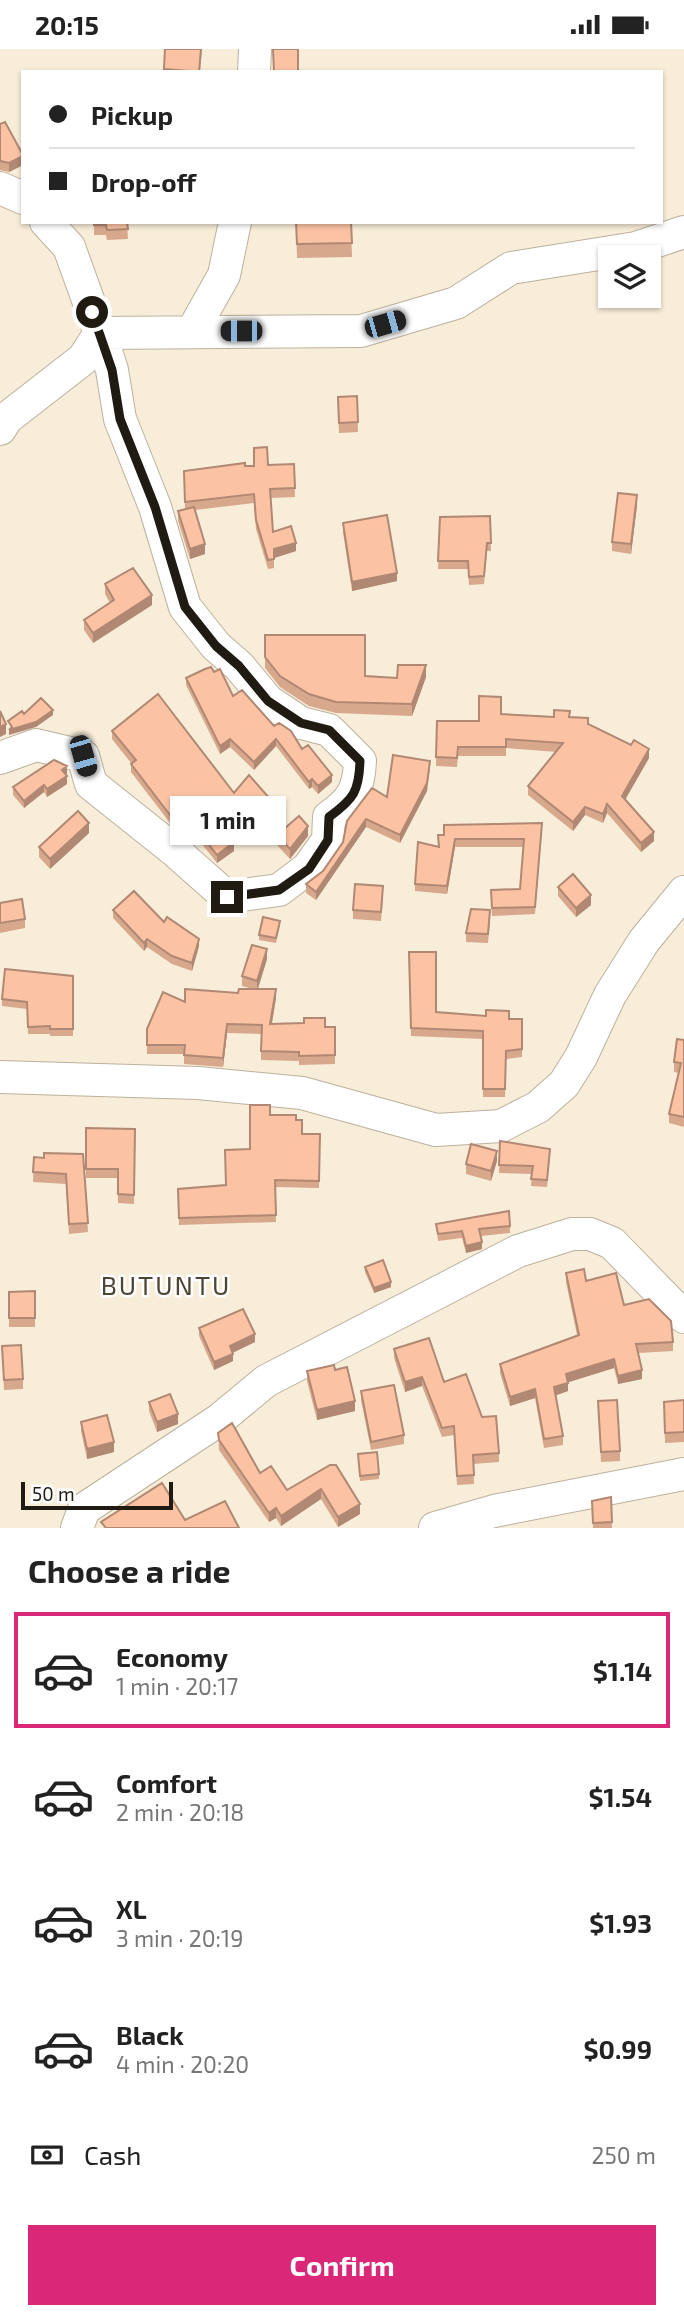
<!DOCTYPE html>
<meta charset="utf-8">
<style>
:root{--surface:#fff;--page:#f2f2f2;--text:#222;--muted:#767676;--line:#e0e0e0;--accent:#db2777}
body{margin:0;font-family:"Exo 2",sans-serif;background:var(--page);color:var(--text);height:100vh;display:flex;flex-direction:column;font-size:26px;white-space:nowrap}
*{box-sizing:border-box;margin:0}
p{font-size:23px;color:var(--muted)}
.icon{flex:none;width:38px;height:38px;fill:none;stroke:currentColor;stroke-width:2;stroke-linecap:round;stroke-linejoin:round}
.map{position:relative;height:1479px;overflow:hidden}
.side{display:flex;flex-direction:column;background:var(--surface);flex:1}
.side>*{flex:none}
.guide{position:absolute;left:21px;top:21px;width:642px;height:154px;border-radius:0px;box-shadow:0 2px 5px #0004;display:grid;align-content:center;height:154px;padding:0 28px;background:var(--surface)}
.fabs{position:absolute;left:598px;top:196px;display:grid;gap:14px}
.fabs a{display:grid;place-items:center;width:63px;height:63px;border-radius:0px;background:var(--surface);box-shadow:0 2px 5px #0004;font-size:35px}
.scale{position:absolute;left:21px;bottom:18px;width:152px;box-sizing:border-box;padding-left:7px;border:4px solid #1f1b13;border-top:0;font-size:19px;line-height:24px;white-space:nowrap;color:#1f1b13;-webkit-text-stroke:5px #fff;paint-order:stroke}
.end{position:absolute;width:32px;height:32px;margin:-16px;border:9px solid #1f1b13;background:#fff;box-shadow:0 0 0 4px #fff}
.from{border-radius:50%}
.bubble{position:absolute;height:49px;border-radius:0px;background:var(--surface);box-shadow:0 2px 5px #0004;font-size:23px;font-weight:700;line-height:49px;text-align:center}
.car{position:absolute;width:21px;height:42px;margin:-21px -10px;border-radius:9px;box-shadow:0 0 5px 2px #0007;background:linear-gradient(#222 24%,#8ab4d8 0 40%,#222 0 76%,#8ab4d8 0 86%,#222 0)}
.guide b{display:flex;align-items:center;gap:24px;height:66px;font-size:26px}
.guide b+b{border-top:2px solid var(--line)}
.guide i{width:18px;height:18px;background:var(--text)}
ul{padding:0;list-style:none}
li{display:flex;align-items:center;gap:21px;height:116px;margin:0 14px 10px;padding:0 14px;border:4px solid transparent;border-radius:0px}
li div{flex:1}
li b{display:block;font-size:26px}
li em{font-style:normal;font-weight:700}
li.selected{border-color:var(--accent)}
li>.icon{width:63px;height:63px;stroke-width:1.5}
h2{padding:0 28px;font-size:32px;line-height:84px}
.pay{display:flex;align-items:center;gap:18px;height:77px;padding:0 28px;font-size:26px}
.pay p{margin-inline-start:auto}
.button{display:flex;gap:14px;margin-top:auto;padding:14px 28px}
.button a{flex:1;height:80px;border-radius:0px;background:var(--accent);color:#fff;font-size:28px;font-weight:700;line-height:80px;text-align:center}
.status{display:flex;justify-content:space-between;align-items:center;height:49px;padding:0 35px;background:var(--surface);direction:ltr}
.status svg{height:19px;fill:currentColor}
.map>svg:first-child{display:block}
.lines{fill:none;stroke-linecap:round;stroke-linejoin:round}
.minor-casing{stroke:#bcb19d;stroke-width:34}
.minor{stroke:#fff;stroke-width:32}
.wall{fill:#d8a88d}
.shaded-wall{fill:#b08873}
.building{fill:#fbc3a4;stroke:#b08873;stroke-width:2}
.route{stroke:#1f1b13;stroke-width:9}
.labels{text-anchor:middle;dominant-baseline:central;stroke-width:5;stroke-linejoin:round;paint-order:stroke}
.quarter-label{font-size:26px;letter-spacing:2px;fill:#4d4433;stroke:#fff}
</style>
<div class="status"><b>20:15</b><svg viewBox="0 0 49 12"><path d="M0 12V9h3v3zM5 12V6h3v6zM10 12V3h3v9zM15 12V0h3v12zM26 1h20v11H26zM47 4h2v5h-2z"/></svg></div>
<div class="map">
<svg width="684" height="1479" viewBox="0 0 684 1479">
<rect width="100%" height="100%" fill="#f8edd8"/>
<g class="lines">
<defs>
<path id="minor" d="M254 23 255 0
M0 139 23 149
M192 283 224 226 235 173
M0 380 7 369 83 310 100 284 69 198 46 173
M0 709 36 696 83 707 91 735 175 802 227 848 279 841 308 819 328 791 329 768C352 752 359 740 360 712L329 681 301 674 268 652 239 617 216 597 185 558 155 458 120 370 112 321 100 284 361 282 456 254 511 219 636 199 684 183
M0 1028 198 1034 302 1044 436 1081 501 1077 538 1058 564 1035 581 1008 610 946 644 892 684 843
M77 1479 84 1460 219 1371 266 1332 518 1202 572 1185H590L612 1194 684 1268
M435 1479 494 1462 684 1425"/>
</defs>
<!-- minor casing -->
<use href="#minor" class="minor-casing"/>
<!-- minor -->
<use href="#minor" class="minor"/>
</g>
<!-- wall -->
<path class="wall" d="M165 0H202L200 23H164Z
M0 75 23 106V116L9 123 0 121Z
M86 173H153V174L127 175 128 190 107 191 106 186H94V175H86Z
M296 173H351L352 208 297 209Z
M357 347 358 383 339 384 338 358Z
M294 415 295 448 271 449 273 483 296 502 274 509V519L268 520 256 480 254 454 195 461 205 505 190 510 178 472V462L185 460 184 431 245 417Z
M637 456 631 505 612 502V493Z
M490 467 491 502H487L484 535 469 536 468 520H438L440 468Z
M343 474 397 532 352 542 343 483Z
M105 535 152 556 93 594 84 581V571L110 554 105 545Z
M265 586 365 627 397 629 426 628 412 667 336 664 309 657 280 638 265 619Z
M214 623 233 647 302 700 332 733 318 745 312 738 309 740 276 697 254 721 230 698 220 705 186 636V629Z
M501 665 554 668H569L588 675 649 709 625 751 654 792 641 803 607 764 603 774 585 766 573 782 528 746V737L557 703 506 699V707H458L457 718 436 717 437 672H479Z
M112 682 234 744 271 760 234 793V802L217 814 183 771 174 778 170 774 131 723V714L112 690Z
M430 720 427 742 400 794 366 778 316 851 306 844V835L323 822 343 793 387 748Z
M67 724 66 726 67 735 47 748 44 743 24 759 13 746V738Z
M542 781 535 865 492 867 491 841 520 840 523 798H455L447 845 415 842V835L439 798 438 786Z
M89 784 50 820 39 808V798Z
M277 786 308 787 290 810 277 796Z
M558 838 591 856 576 868 558 847Z
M383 846 381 872 353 870V861Z
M0 854 25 870V879L0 884Z
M113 861 164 873 199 897 192 922 172 915 147 898 144 902 113 869Z
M490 871 488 894 466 893V884Z
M280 876 276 894 259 891V886Z
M409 903 436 963 509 970H522V1008L506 1010 505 1048H483V990L411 987Z
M267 910 258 940 276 949 272 975 335 978V1015L299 1016V1012L261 1011V985L227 984 223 1018 184 1015V1005H147V980L238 944 253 940 242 937V927Z
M73 927V987H50V985H28L27 960 2 957V950Z
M684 991V1078L669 1074V1065L679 1024 674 1023V1013Z
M270 1066 296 1071 302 1085H320L319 1139 275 1138 276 1173 179 1176 178 1140 226 1136 250 1100Z
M86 1079 135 1080 134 1155 118 1154V1129H86Z
M500 1092 550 1107 547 1138 531 1137 532 1125 499 1124Z
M83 1105 88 1183 69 1185 66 1135 33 1133 34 1108 44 1109Z
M497 1112 491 1132 466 1125V1115Z
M436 1175 510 1177V1184L481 1187 482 1200 466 1204 462 1189 438 1192Z
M365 1218 391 1238 374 1244 365 1223Z
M566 1224 586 1232 624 1256 673 1293V1302L638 1304 642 1330 618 1335 614 1319 568 1333V1342L556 1346 563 1387V1396L544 1399 535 1349 510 1357 500 1324V1315L577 1286 566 1233Z
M35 1242V1278H9V1243Z
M199 1279 255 1293 232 1304 233 1312 214 1321 199 1287Z
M2 1297 23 1330V1340L4 1341Z
M394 1300 444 1333 482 1368 499 1404V1413L473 1415 474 1435 457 1436 454 1386 442 1388 422 1337 405 1343 394 1309Z
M335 1321 355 1362 317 1371 307 1332V1322Z
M361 1342 404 1386V1395L371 1401 361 1351Z
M684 1351V1393L665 1394 664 1363Z
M598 1352 620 1402V1412L601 1413Z
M149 1353 178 1375 157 1383 149 1362Z
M81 1373 114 1403 87 1410 81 1382Z
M218 1384 260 1424 287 1441 330 1416 360 1465 338 1478 321 1450 281 1477 276 1469 269 1473 219 1401Z
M358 1405 379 1425V1430L360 1432Z
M592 1452 612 1473V1479H593Z"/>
<!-- shaded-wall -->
<path class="shaded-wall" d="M23 107V116L9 123V114Z
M637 446V456L631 505V495Z
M296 494V502L274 509V500Z
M205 495V505L190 510V500Z
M397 524V532L352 542V533Z
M152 546V556L93 594V584Z
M426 616V628L412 667V655Z
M53 661V666L36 678 9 686V681Z
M6 675V685L0 688V678Z
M230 690V698L220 705V697Z
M276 690V697L254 721V713Z
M649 700V709L622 756V747Z
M430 712 427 742 400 794V786Z
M67 717V724L62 728V721Z
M332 726V733L318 745V737Z
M67 727V735L47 748V740Z
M312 730V738L309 740V733Z
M44 736V743L24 759V752Z
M271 751V760L230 796V788Z
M607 755V764L603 774V765Z
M585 758V766L573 782V773Z
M183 762V771L174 778V769Z
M366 770V778L316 851V843Z
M89 774V784L50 820V810Z
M308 777V787L290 810V800Z
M654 783V792L641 803V794Z
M455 790V798L447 845V837Z
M234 793V802L217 814V806Z
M591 846V856L576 868V859Z
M147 890V898L144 902V894Z
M199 890V897L192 922V914Z
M267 900V910L257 942V932Z
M276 940V949L270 984V975Z
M227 975V984L223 1018V1009Z
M497 1102V1112L491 1132V1122Z
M482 1193V1200L466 1204V1197Z
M391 1233V1238L374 1244V1239Z
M255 1285V1293L230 1305V1297Z
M233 1305V1312L214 1321V1313Z
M614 1310V1319L566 1334V1325Z
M642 1321V1330L618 1335V1327Z
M422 1328V1337L405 1343V1333Z
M568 1334V1342L554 1347V1338Z
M535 1340V1349L510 1357V1348Z
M355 1352V1362L317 1371V1361Z
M178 1365V1375L157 1383V1373Z
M114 1393V1403L87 1410V1400Z
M321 1440V1450L281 1477V1467Z
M360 1455V1465L338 1478V1468Z
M276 1459V1469L269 1473V1464Z"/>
<!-- building -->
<path class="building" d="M165 0H201L199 23 164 20Z
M273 0H298V23H274Z
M5 73 23 106V107L9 114 0 112V75Z
M94 173H127L128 180 107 181 106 176H94Z
M296 173H351L352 194 297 195Z
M357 347 358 373 339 374 338 348Z
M267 398 268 416 294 415 295 439 270 440 273 483 291 477 296 494 274 500V510L268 511 256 471 254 445 185 453 184 422 245 414V417H254V399Z
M618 444 637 446 631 495 612 493Z
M194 458 205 495 190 500 178 462Z
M387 466 397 524 352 533 343 474Z
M490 467 491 494H487L484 527 469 528 468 512H438L440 468Z
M133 519 152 546 93 584 84 571 114 551 105 535Z
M265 586H365V627L397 629 398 616H426L412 655 336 653 309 645 280 627 265 608Z
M211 618 214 623 220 620 233 647 242 641 274 677 279 674 291 682 302 700 308 696 332 726 318 737 312 730 309 733 276 690 254 713 230 690 220 697 186 629 205 620Z
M158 645 234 744 249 726 271 751 230 788 234 793 217 806 183 762 174 769 170 766 131 715 136 711 112 682Z
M479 647 501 648V665L554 668V661L570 662 569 668 588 669V675L631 696 634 691 649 700 622 747 654 783 641 794 607 755 603 765 585 758 573 773 528 737 563 694 506 690V698H458L457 709 436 708 437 672H479Z
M41 649 53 661 36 673 9 681 12 678 8 672 22 662 24 665Z
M0 662 6 675 0 678Z
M393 706 430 712 427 734 400 786 366 770 316 843 306 835 323 822 343 793 347 772 372 739 387 748Z
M54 711 67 717 62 721 67 727 47 740 44 736 24 752 13 738Z
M78 762 89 774 50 810 39 798Z
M299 767 308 777 290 800 277 786Z
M542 774 535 858 492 859 491 841 520 840 524 790H455L447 837 415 835 418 793 439 798 438 786H444V776Z
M573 825 591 846 576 859 558 838Z
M355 835 383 837 381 863 353 861Z
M134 842 164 873 167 868 199 890 192 914 172 907 147 890 144 894 113 861Z
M22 850 25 870 0 874V854Z
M471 860 490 861 488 885 466 884Z
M263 868 280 872 276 889 259 886Z
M252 896 267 900 257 932 242 927Z
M409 903H436V963L486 967V961L509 962V970H522V1000L506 1002 505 1040H483V982L411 979Z
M5 920 73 927V980H50V977L28 978 27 953 2 950Z
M185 940 238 944 239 940H276L270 975 304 974V969H325V978H335V1006L299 1007V1003L261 1002 262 976 227 975 223 1009 184 1006 185 996H147V980L163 943 185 953Z
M677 990 684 991V1068L669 1065 681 1014 674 1013Z
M250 1056H270V1066H296V1071H302V1085H320L319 1132 275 1131 276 1166 179 1169 178 1140 226 1136 225 1101 250 1100Z
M86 1079 135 1080 134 1146 118 1145V1120H86Z
M500 1092 550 1100 547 1131 531 1130 533 1117 499 1116Z
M471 1095 497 1102 491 1122 466 1115Z
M44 1104 83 1105 88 1174 69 1175 66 1125 33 1123 34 1108 44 1109Z
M509 1162 510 1177 479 1180 482 1193 466 1197 462 1182 438 1185 436 1175Z
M383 1211 391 1233 374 1239 365 1218Z
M584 1220 586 1232 616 1224 624 1256 649 1250 671 1272 673 1293 636 1295 642 1321 618 1327 614 1310 566 1325 568 1334 554 1338 563 1387 544 1390 535 1340 510 1348 500 1315 579 1286 566 1224Z
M35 1242V1269H9V1243Z
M243 1260 255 1285 230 1297 233 1305 214 1313 199 1279Z
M429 1289 444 1333 466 1325 482 1368 496 1367 499 1404 473 1406 474 1426 457 1427 454 1377 442 1379 422 1328 405 1333 394 1300Z
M21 1296 23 1330 4 1331 2 1297Z
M334 1316 335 1321 347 1318 355 1352 317 1361 307 1322Z
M394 1336 404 1386 371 1393 361 1342Z
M170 1345 178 1365 157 1373 149 1353Z
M617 1351 620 1402 601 1403 598 1352Z
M684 1351V1383L665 1384 664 1353Z
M107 1366 114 1393 87 1400 81 1373Z
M232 1374 260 1424 271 1417 287 1441 330 1416H336L360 1455 338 1468 321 1440 281 1467 276 1459 269 1464 219 1391 218 1384Z
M377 1403 379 1425 360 1427 358 1405Z
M162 1434 185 1471 225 1452 239 1479H106L101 1473Z
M611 1448 612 1473 593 1474 592 1452Z"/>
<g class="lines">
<!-- route -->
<path class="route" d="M92 263 112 321 120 370 155 458 185 558 216 597 239 617 268 652 301 674 329 681 360 712C359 742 354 750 329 768L328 791 309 820 279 841 227 848"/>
</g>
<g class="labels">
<!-- quarter labels -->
<g class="quarter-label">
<text x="166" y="1235">BUTUNTU</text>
</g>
</g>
</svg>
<div class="fabs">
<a><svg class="icon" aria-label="layers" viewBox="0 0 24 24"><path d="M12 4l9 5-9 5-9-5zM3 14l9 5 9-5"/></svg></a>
</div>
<div class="scale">50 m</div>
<i class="end from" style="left:92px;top:263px"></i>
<i class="end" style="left:227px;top:848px"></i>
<div class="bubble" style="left:170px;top:747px;width:116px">1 min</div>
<i class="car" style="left:385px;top:275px;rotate:74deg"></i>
<i class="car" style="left:241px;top:282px;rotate:270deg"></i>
<i class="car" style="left:83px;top:707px;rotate:164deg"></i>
<div class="guide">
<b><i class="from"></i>Pickup</b>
<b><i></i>Drop-off</b>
</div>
</div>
<section class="side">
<h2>Choose a ride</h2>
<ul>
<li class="selected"><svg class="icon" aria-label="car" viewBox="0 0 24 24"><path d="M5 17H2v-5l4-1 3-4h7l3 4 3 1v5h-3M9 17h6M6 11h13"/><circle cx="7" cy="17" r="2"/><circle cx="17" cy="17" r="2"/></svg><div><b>Economy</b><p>1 min · 20:17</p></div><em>$1.14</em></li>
<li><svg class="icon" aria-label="car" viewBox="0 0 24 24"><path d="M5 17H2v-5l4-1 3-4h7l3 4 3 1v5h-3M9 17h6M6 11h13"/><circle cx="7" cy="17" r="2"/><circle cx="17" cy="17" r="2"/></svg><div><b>Comfort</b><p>2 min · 20:18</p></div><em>$1.54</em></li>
<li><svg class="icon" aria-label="car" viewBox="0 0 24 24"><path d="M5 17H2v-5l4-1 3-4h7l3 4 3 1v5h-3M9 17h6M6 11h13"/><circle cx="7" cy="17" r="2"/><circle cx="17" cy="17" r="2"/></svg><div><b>XL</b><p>3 min · 20:19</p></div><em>$1.93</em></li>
<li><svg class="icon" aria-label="car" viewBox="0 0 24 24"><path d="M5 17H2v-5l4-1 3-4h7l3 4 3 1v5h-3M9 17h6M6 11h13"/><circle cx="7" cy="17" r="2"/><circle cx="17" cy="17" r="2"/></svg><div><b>Black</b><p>4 min · 20:20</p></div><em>$0.99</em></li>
</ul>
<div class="pay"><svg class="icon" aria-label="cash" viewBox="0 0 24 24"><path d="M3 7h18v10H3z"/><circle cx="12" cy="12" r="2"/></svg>Cash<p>250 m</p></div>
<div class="button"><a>Confirm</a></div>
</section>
